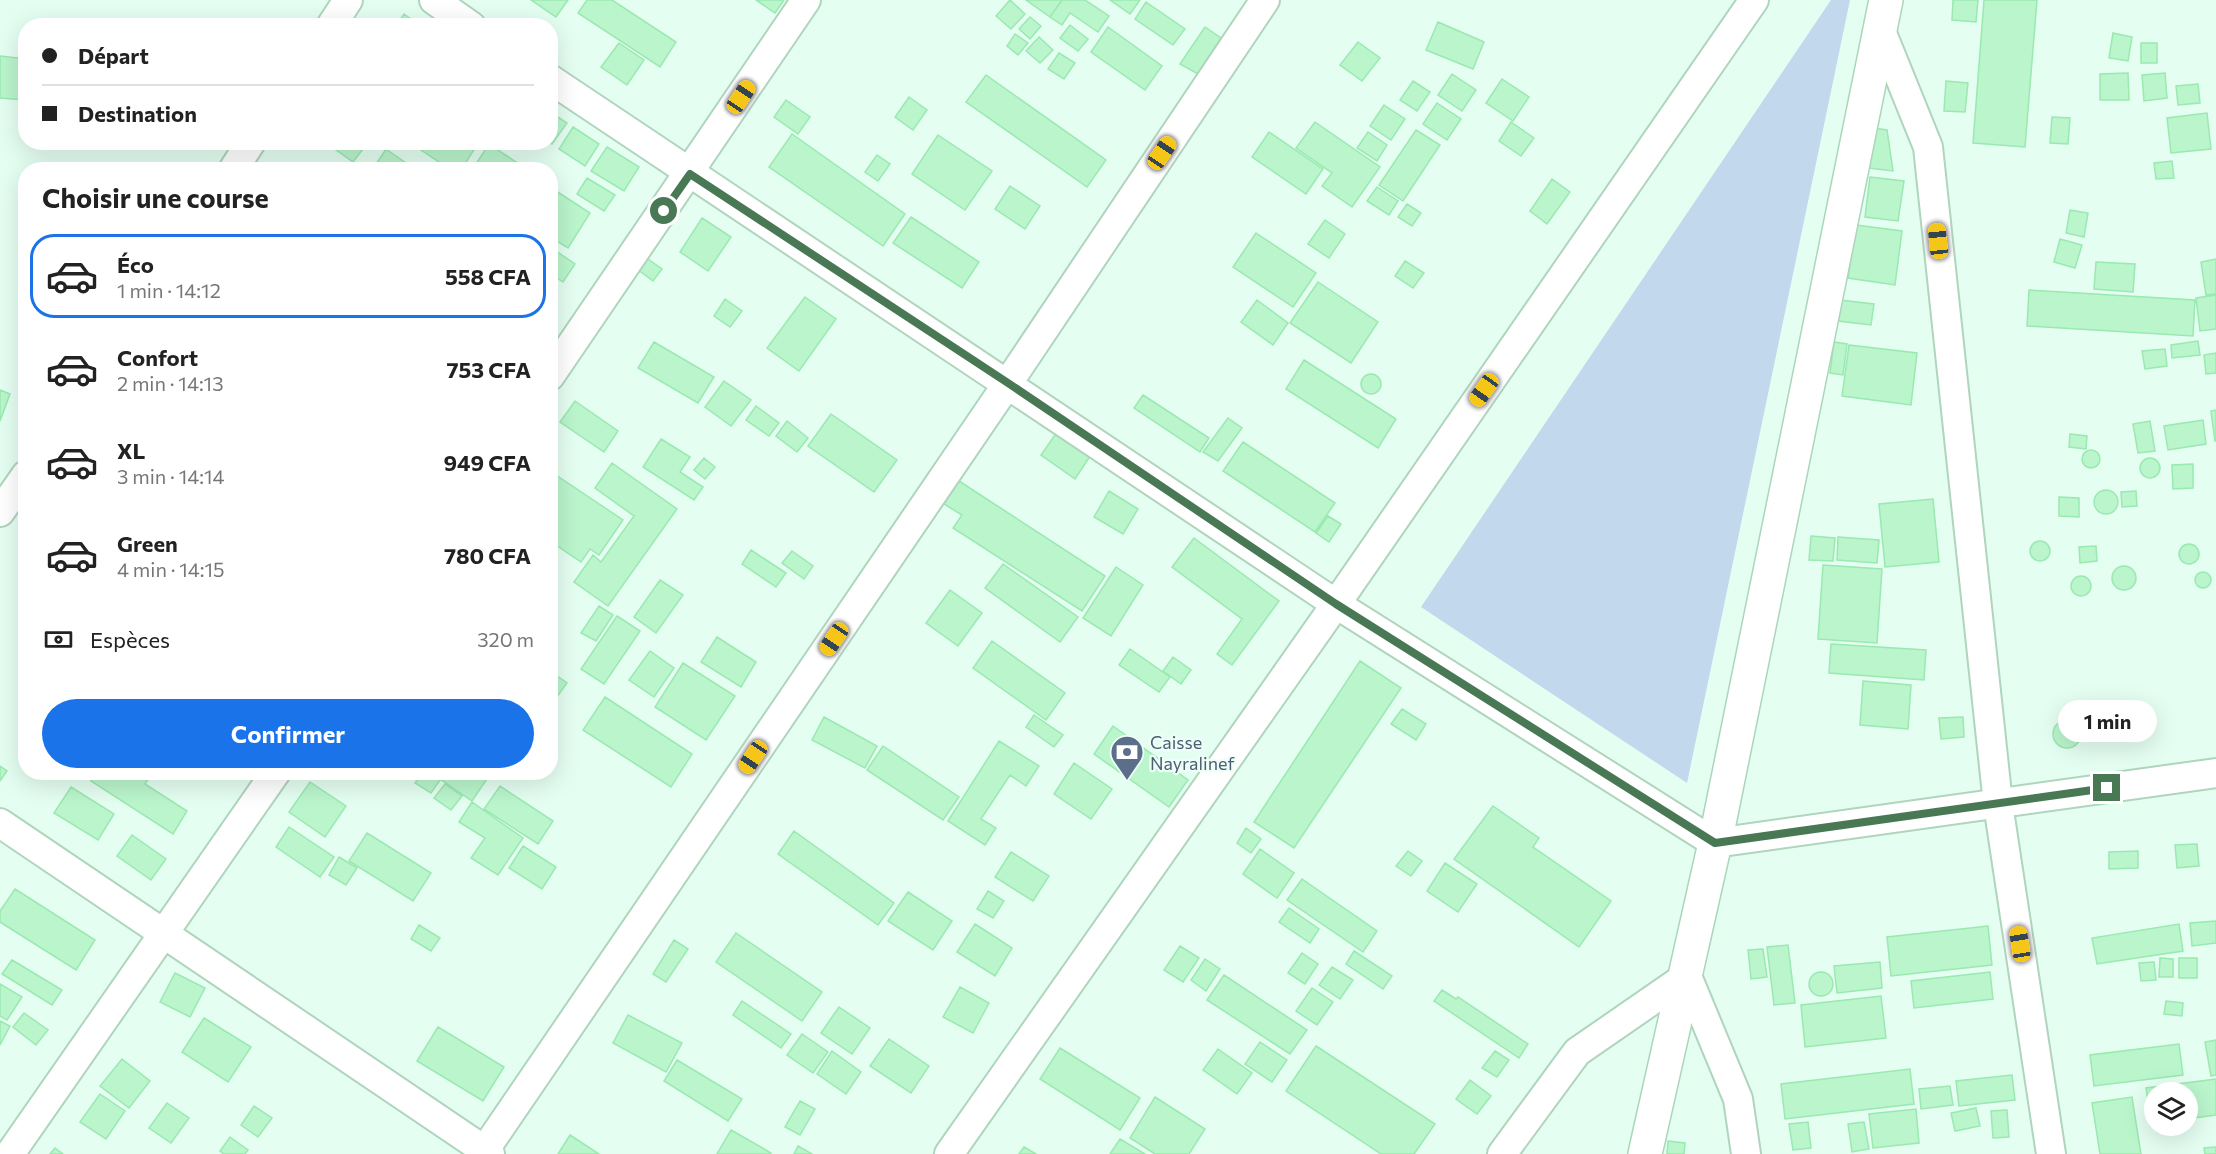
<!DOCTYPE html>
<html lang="fr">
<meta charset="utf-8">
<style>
:root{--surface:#fff;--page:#f6f6f6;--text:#222;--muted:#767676;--line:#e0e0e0;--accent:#1a73e8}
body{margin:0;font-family:Commissioner,sans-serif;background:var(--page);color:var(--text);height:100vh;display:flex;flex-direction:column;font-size:22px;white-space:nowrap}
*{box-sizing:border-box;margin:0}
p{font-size:20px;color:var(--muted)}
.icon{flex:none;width:33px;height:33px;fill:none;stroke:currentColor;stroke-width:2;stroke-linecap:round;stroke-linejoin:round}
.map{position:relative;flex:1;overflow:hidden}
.side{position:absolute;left:18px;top:162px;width:540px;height:618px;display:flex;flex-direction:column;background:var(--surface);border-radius:24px;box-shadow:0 6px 24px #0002}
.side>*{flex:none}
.hud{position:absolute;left:18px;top:18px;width:540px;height:132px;border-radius:24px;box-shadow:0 6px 24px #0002;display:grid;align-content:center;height:132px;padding:0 24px;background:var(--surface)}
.tools{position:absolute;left:2144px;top:1082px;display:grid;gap:12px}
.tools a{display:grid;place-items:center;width:54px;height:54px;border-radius:50%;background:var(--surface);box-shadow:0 6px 24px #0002;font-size:30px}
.end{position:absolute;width:27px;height:27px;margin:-14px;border:8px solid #487954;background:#fff;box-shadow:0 0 0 3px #fff}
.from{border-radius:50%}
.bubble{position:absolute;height:42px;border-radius:21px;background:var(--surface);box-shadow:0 6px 24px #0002;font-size:20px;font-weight:700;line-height:42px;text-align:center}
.car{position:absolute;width:18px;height:36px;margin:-18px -9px;border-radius:8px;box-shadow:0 0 4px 2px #0007;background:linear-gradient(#f5c518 24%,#345 0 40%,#f5c518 0 76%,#345 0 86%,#f5c518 0)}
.hud b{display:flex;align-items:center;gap:21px;height:57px;font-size:22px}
.hud b+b{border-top:2px solid var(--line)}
.hud i{width:15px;height:15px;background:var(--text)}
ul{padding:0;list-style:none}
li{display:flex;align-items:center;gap:18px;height:84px;margin:0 12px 9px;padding:0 12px;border:3px solid transparent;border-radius:24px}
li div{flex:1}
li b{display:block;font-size:22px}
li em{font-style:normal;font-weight:700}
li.active{border-color:var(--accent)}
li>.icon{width:54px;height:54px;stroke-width:1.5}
h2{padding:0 24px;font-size:27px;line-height:72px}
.pay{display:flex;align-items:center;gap:15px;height:66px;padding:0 24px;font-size:22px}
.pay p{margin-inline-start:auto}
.action{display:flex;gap:12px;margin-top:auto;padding:12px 24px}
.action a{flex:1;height:69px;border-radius:36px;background:var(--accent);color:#fff;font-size:24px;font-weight:700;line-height:69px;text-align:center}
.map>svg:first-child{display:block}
.green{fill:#c2d8ed}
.building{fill:#baf5cc;stroke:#99e9b0;stroke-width:1.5}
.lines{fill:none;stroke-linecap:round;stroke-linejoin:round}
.minor-casing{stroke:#afd5bd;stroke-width:32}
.secondary-casing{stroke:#aad6b9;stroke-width:36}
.minor{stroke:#fff;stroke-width:28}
.secondary{stroke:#fff;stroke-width:33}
.route{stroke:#487954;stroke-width:8}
.labels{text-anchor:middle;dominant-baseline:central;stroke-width:4.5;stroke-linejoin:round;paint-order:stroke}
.service-label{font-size:18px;fill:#4e5e75;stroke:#edfff6;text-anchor:start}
</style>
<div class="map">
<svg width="2216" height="1154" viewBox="0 0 2216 1154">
<rect width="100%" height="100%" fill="#e5fef2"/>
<!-- green -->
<path class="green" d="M1831 0H1850L1687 783 1421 607Z"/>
<!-- building -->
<path class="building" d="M531 0H568L556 17Z
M587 0H612L676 42 660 67 578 13Z
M756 0H784L775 13Z
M1010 0 1025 14 1011 29 996 16Z
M1026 0H1062L1050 17Z
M1062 0H1085L1109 16 1098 32 1070 13 1062 25 1050 17Z
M1110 0H1140L1130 14Z
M1953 0H1978L1976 22 1952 20Z
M1984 0H2037L2025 147 1973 143Z
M1146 2 1185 29 1173 45 1135 19Z
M404 14 421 26H396Z
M1030 17 1041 26 1030 39 1019 29Z
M1438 22 1484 42 1473 69 1426 50Z
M1070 25 1088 39 1078 51 1060 38Z
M1108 27 1162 66 1145 90 1091 52Z
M1205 27 1221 38 1198 74 1180 64Z
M2113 33 2132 37 2128 61 2109 58Z
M1015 34 1028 43 1018 55 1007 46Z
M1039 37 1053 50 1040 63 1026 51Z
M1358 42 1380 58 1362 81 1340 65Z
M619 43 644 60 627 85 601 67Z
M2141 43H2157V63H2141Z
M1059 53 1075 63 1064 79 1048 69Z
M0 56 26 59V100L0 98Z
M2128 73 2129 100H2100V74Z
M2165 73 2167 98 2144 101 2142 75Z
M1452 74 1476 90 1462 111 1438 95Z
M986 75 1106 160 1087 187 966 102Z
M1502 79 1529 97 1513 121 1486 103Z
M1413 81 1430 92 1417 111 1400 100Z
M1946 81 1968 83 1965 112 1944 111Z
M2198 84 2200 103 2178 105 2176 86Z
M909 97 927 110 913 130 895 117Z
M786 100 810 117 798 134 774 117Z
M1437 103 1461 119 1447 140 1423 124Z
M1384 105 1405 119 1391 140 1370 126Z
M550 112 567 123 552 144 549 142Z
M2207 113 2211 149 2171 153 2167 118Z
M2052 117 2070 118 2068 144 2050 143Z
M1315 122 1380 167 1352 207 1322 186 1332 173 1296 148Z
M1511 122 1534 138 1521 156 1499 141Z
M573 127 599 144 585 166 559 149Z
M1874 128 1887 130 1893 171 1869 168Z
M1416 130 1440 145 1403 201 1379 185Z
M1269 132 1323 169 1306 194 1252 157Z
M1368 132 1387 145 1377 161 1357 148Z
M792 134 905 214 883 246 769 167Z
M938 135 992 171 965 210 912 174Z
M325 142H363L366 145 353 162Z
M409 142H479L461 170H451Z
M489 144 528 170H472Z
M607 147 639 167 624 191 591 171Z
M386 149 416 170H372Z
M877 155 890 164 878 181 865 172Z
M2172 161 2174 178 2156 179 2154 163Z
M1870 177 1904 181 1898 221 1865 217Z
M587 178 615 195 604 211 577 194Z
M1552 179 1570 192 1547 224 1530 211Z
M1010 186 1040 206 1025 229 995 209Z
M550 187 590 213 568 248 550 237Z
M1377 187 1398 201 1389 215 1367 201Z
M1407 204 1421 213 1412 226 1398 217Z
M2070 210 2088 213 2084 237 2066 233Z
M911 217 979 262 962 288 893 243Z
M702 218 731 237 708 271 680 252Z
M1325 220 1345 234 1329 258 1308 244Z
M1856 225 1902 231 1895 285 1848 278Z
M1256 233 1316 273 1293 307 1233 267Z
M2060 239 2082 245 2075 268 2054 262Z
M556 251 575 264 563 282 550 273V259Z
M645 257 662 269 653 281 637 269Z
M2216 259V294L2206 295 2201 262Z
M1405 261 1424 273 1413 288 1395 276Z
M2096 262 2135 264 2133 292 2094 289Z
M1318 282 1378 322 1351 363 1290 323Z
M2029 290 2195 300 2193 336 2027 326Z
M2216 295V329L2200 331 2196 298Z
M805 297 836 319 799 371 767 348Z
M725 299 742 311 730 327 714 316Z
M1257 300 1288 323 1273 345 1241 322Z
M1840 300 1874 304 1871 325 1838 321Z
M2198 341 2200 355 2172 358 2171 345Z
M654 342 714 377 698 403 638 368Z
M1834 342 1847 344 1843 375 1830 373Z
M1849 345 1917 353 1911 405 1842 396Z
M2165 349 2167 366 2145 369 2142 351Z
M2216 353V373L2206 374 2204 355Z
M1304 360 1396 419 1378 448 1286 389Z
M1361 384a10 10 0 1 1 20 0a10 10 0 1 1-20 0Z
M724 381 751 400 731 426 705 407Z
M0 390 10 394 0 421Z
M1143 395 1209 438 1200 452 1134 408Z
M575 401 618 431 604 452 560 422Z
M756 406 779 423 769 436 746 420Z
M2216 410V441H2215L2211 411Z
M831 414 897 460 874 492 808 446Z
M1228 418 1242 428 1218 461 1203 452Z
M2203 420 2206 444 2168 450 2164 426Z
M787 421 808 438 797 452 776 436Z
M2150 421 2155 451 2138 453 2133 424Z
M1057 432 1091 455 1075 479 1041 455Z
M2070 434 2087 436 2086 449 2069 447Z
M661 439 690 457 680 472 703 487 694 500 643 467Z
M1243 442 1335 503 1315 532 1223 471Z
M2082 459a9 9 0 1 1 18 0a9 9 0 1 1-18 0Z
M2140 468a10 10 0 1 1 20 0a10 10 0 1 1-20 0Z
M704 458 715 467 705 479 694 470Z
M612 463 677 509 608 606 574 582 593 555 601 562 634 516 595 488Z
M2193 464V488L2173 489 2172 465Z
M550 471 623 520 599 555 590 549 581 562 550 541Z
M959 481 1105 576 1082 611 953 528 962 515 944 504Z
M2094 502a12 12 0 1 1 24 0a12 12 0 1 1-24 0Z
M1109 491 1138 509 1123 534 1094 517Z
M2136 491 2137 506 2122 507 2121 492Z
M2059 497 2079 498V517L2059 516Z
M1933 499 1939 562 1885 567 1879 504Z
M1328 516 1341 524 1329 542 1316 533Z
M1811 536 1835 538 1833 561 1809 560Z
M1838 537 1879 540 1877 563 1837 560Z
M1194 538 1279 601 1232 665 1217 654 1242 619 1172 567Z
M2030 551a10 10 0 1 1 20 0a10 10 0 1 1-20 0Z
M2179 554a10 10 0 1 1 20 0a10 10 0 1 1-20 0Z
M2096 546 2097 561 2080 563 2079 547Z
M751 550 786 573 776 587 742 564Z
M792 551 813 566 804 579 782 563Z
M1003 564 1078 617 1060 642 985 588Z
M1823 565 1882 569 1877 643 1818 639Z
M2112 578a12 12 0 1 1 24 0a12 12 0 1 1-24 0Z
M1116 567 1143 585 1111 636 1083 618Z
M2195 580a8 8 0 1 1 16 0a8 8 0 1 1-16 0Z
M2071 586a10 10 0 1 1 20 0a10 10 0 1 1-20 0Z
M660 580 683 595 656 633 634 617Z
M950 590 982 613 958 646 926 623Z
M599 606 613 615 596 641 581 633Z
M617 616 640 631 604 684 581 669Z
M717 637 756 662 741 687 701 662Z
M992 641 1065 693 1046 720 973 668Z
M1831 644 1926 650 1924 680 1829 673Z
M1130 649 1170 677 1159 692 1119 665Z
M650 651 674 668 654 697 629 680Z
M1173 657 1191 670 1181 684 1163 671Z
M1360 661 1401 688 1294 848 1254 822Z
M683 663 735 696 706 740 655 707Z
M550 671 567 683 551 705H550Z
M1863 681 1911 685 1908 729 1860 725Z
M605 697 692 754 671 787 583 730Z
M1402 709 1426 724 1416 740 1391 724Z
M1034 715 1063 735 1054 747 1026 727Z
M824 717 877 746 865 768 812 740Z
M1963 717 1964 737 1941 739 1939 718Z
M2053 734a14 14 0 1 1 28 0a14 14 0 1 1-28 0Z
M1113 726 1188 780 1169 807 1094 754Z
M999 741 1039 766 1026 786 1010 775 981 819 996 828 985 845 948 821Z
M883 746 959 797 943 820 867 770Z
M1074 763 1112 789 1091 819 1054 794Z
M0 766 7 771 0 781Z
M97 772H153L145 784 187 811 173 834 91 781Z
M422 772 440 780 431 793 415 783Z
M430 772H478L487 779 472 801Z
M310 782 346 806 325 837 289 812Z
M445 784 462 796 451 810 434 798Z
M500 786 553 821 538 844 484 809Z
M71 787 114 814 98 840 54 813Z
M472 802 523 838 498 875 471 858 485 838 459 822Z
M1493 806 1539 838 1533 847 1611 901 1579 947 1454 859Z
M289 827 334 857 320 877 276 847Z
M1246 828 1261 839 1251 853 1237 843Z
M794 831 894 903 878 925 778 854Z
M367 833 431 873 413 901 349 861Z
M132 835 166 859 151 880 117 856Z
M2197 844 2199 866 2177 868 2175 845Z
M523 846 556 867 542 889 509 868Z
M1260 849 1294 873 1277 898 1243 874Z
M1408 851 1422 861 1411 876 1396 866Z
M2138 851V868L2109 869V852Z
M1011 852 1049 876 1033 901 995 877Z
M339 857 357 868 346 885 329 875Z
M1445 863 1477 884 1458 912 1427 891Z
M1302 879 1377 931 1363 952 1287 900Z
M15 889 95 940 76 970 0 922V911Z
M988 891 1004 901 993 918 977 909Z
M908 892 952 921 933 950 888 921Z
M1289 908 1319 929 1310 943 1279 922Z
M2216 921V943L2192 946 2190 923Z
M975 924 1012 948 995 976 957 952Z
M2179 924 2183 951 2097 964 2092 938Z
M419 925 440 938 431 951 411 939Z
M1988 926 1992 965 1891 976 1887 937Z
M736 933 822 992 802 1021 716 962Z
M674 940 688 949 666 982 653 974Z
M1788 945 1795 1003 1774 1005 1767 947Z
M1180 946 1199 958 1183 982 1164 970Z
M1763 949 1767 977 1751 979 1748 950Z
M1354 951 1392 976 1383 989 1346 964Z
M1302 953 1318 964 1305 984 1288 973Z
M2160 958 2173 959V977H2159Z
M2179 958H2197V978H2179Z
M1205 959 1220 969 1206 991 1191 980Z
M12 960 62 990 52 1005 2 974Z
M1880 962 1882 988 1837 993 1834 966Z
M2154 962 2156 980 2141 981 2139 963Z
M1332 967 1353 980 1340 999 1319 985Z
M1809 984a12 12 0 1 1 24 0a12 12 0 1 1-24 0Z
M1990 972 1993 999 1914 1008 1911 981Z
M175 973 205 988 190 1017 160 1002Z
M1224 975 1307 1030 1290 1054 1207 1000Z
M0 984 22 997 7 1020 0 1016Z
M960 987 989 1003 973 1033 943 1017Z
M1312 988 1333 1002 1317 1025 1296 1011Z
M1442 990 1456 999 1458 997 1528 1044 1519 1058 1434 1001Z
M1881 996 1886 1038 1805 1047 1801 1005Z
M742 1001 791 1034 781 1048 733 1015Z
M2166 1001 2183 1003 2182 1016 2164 1014Z
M839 1007 870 1028 852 1054 821 1033Z
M24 1013 48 1030 36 1045 13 1027Z
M628 1015 682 1043 666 1072 613 1043Z
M204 1018 251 1047 228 1082 182 1052Z
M0 1021 10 1026 0 1045Z
M438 1027 504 1067 483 1101 417 1061Z
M802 1034 828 1052 813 1073 787 1055Z
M889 1039 929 1066 911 1093 870 1066Z
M2216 1040V1075L2211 1076 2205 1042Z
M1260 1042 1287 1060 1272 1082 1245 1064Z
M2179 1044 2183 1075 2094 1086 2090 1055Z
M1316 1046 1435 1124 1414 1154H1381L1286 1091Z
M1060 1048 1140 1098 1120 1130 1040 1079Z
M1218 1049 1252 1073 1237 1094 1203 1070Z
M832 1051 861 1072 846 1094 817 1074Z
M1495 1051 1509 1060 1497 1077 1482 1068Z
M122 1059 150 1081 129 1108 100 1086Z
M677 1060 742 1099 728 1121 664 1081Z
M1910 1069 1914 1104 1785 1119 1781 1084Z
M2012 1075 2015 1100 1959 1106 1956 1081Z
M2216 1079V1115L2187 1119V1092H2154V1124H2151L2146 1088Z
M1470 1080 1491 1096 1477 1114 1456 1099Z
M1950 1086 1953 1105 1921 1109 1919 1089Z
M100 1094 125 1111 106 1139 80 1122Z
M1155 1097 1205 1129 1189 1154H1155L1130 1138Z
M2132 1097 2141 1154H2100L2092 1103Z
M800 1101 815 1109 800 1135 785 1127Z
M167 1103 189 1118 171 1143 149 1128Z
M254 1106 272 1118 258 1137 241 1125Z
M1976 1108 1980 1126 1955 1131 1951 1113Z
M1916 1109 1919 1143 1873 1148 1869 1114Z
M2007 1110 2009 1137 1993 1138 1991 1111Z
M1808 1122 1811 1148 1793 1150 1789 1124Z
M1864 1122 1869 1149 1852 1152 1848 1124Z
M731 1130 771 1153 770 1154H717Z
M570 1135 599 1154H558Z
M230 1137 248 1150 245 1154H224L220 1151Z
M1120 1139 1145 1154H1110Z
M1668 1141 1685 1143 1684 1154H1667Z
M798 1146 812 1154H794Z
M1024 1147 1036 1154H1019Z
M2216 1147V1154H2205L2204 1148Z
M55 1148 63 1154H50Z"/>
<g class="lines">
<defs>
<path id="minor" d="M434 0 471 26
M331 26 348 0
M1879 26 1928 147 1998 804 2051 1154
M550 79 1336 604 1715 843 2216 773
M233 170 251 142
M550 376 806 0
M0 512 26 475
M0 823 490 1154
M10 1154 276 772
M482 1154 1008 383 1265 0
M949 1154 1336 604 1754 0
M1502 1154 1577 1052 1687 976 1738 1099 1746 1154"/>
<path id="secondary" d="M1645 1154 1715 843 1886 0"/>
</defs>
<!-- minor casing -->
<use href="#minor" class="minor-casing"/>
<!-- secondary casing -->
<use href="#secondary" class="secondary-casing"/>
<!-- minor -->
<use href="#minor" class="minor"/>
<!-- secondary -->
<use href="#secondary" class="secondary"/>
</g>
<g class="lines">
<!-- route -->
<path class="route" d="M664 211 690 174 1008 383 1336 604 1715 843 2107 788"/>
</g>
<!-- icons -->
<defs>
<symbol id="bank-pin" viewBox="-11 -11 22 30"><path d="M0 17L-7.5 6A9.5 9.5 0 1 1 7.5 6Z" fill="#5c6f8a" stroke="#edfff6"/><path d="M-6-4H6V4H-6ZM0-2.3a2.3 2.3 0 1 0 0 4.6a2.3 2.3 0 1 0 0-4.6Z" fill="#fff"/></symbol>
</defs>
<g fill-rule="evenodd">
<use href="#bank-pin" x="1108" y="733" width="38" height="52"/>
</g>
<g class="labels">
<!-- service labels -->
<g class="service-label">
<text x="1150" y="742">Caisse<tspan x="1150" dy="21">Nayralinef</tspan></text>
</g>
</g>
</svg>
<div class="tools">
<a><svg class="icon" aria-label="layers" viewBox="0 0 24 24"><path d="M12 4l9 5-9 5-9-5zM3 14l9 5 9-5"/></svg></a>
</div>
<i class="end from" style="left:664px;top:211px"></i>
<i class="end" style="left:2107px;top:788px"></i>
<div class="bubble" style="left:2058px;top:700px;width:99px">1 min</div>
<i class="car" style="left:741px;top:97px;rotate:34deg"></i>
<i class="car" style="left:1162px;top:153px;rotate:34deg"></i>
<i class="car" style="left:1938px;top:241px;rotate:354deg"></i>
<i class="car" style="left:1484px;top:390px;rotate:215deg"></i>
<i class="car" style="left:834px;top:639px;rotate:214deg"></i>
<i class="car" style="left:753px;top:757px;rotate:214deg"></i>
<i class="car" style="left:2020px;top:944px;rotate:351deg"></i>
<div class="hud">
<b><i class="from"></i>Départ</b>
<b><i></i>Destination</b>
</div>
<section class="side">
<h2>Choisir une course</h2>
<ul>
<li class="active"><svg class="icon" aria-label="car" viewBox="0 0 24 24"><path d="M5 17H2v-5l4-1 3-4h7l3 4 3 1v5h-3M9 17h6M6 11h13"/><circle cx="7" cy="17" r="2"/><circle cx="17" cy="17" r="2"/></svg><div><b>Éco</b><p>1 min · 14:12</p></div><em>558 CFA</em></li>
<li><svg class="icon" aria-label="car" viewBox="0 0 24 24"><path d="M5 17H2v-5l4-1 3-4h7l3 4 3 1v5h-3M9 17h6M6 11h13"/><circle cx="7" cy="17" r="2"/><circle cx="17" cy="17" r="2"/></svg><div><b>Confort</b><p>2 min · 14:13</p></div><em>753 CFA</em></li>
<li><svg class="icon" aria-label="car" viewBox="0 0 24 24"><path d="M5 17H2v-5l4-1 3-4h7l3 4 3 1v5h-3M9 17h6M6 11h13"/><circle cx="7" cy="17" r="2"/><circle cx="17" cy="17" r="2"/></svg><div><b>XL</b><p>3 min · 14:14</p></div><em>949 CFA</em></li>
<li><svg class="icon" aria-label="car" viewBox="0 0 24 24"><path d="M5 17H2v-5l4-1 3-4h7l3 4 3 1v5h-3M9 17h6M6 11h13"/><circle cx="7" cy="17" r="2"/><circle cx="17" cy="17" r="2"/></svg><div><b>Green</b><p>4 min · 14:15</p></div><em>780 CFA</em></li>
</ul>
<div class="pay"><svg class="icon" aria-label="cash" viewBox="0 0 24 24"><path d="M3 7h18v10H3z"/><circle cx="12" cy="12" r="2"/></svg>Espèces<p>320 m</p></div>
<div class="action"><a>Confirmer</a></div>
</section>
</div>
